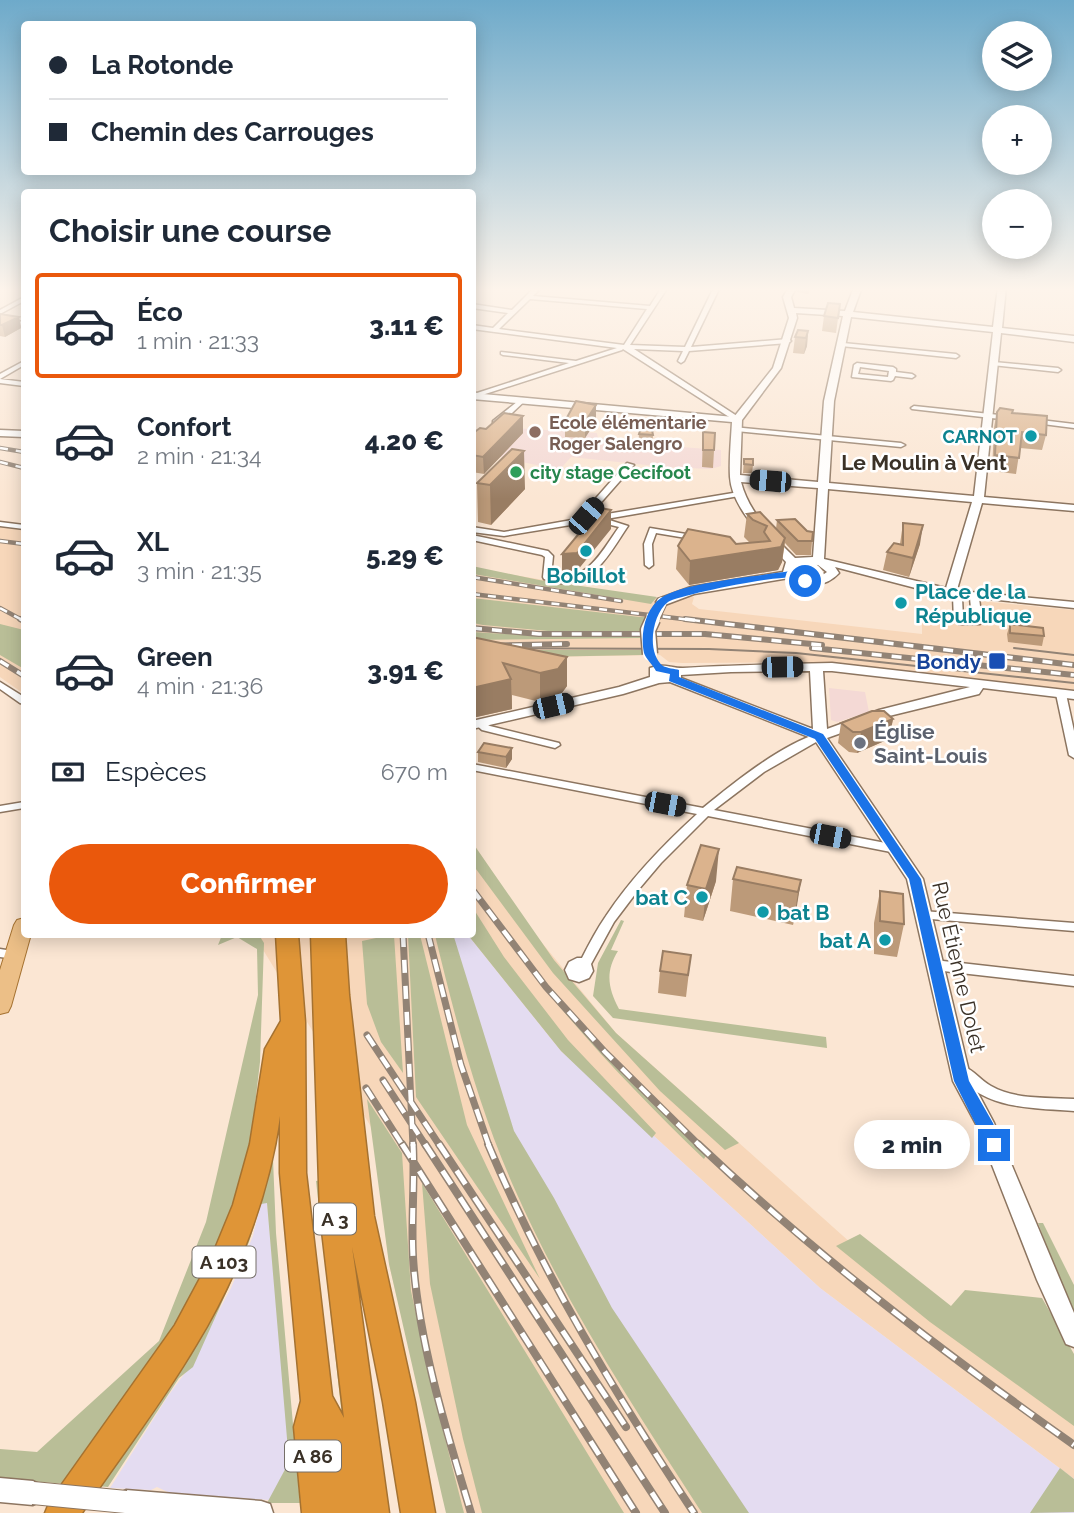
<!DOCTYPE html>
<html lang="fr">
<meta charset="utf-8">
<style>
:root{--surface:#fff;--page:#f2f2f3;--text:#1f2937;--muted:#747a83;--line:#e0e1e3;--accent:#ea580c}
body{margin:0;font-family:Raleway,sans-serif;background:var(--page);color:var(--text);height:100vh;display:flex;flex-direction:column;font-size:26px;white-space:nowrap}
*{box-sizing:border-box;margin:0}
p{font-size:23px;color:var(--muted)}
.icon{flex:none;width:38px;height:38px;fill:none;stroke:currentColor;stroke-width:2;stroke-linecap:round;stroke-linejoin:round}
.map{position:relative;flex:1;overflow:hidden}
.sheet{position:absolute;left:21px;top:189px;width:455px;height:749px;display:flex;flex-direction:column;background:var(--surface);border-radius:7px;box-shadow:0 4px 18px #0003}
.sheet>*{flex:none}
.top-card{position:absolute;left:21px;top:21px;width:455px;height:154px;border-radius:7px;box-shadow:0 4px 18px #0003;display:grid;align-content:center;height:154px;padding:0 28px;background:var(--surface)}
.buttons{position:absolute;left:982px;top:21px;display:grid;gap:14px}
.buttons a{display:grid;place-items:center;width:70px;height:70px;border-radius:50%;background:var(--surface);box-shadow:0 4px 18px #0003;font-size:35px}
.end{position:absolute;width:32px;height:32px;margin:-16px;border:9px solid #1a73e8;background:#fff;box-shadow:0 0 0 4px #fff}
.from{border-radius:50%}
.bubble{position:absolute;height:49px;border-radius:24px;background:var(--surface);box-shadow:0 4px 18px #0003;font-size:23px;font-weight:800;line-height:49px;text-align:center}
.car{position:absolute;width:21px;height:42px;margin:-21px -10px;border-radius:9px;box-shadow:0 0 5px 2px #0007;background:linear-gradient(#222 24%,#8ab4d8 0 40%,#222 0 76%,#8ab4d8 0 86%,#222 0)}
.top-card b{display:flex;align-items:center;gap:24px;height:66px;font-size:26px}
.top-card b+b{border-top:2px solid var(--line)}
.top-card i{width:18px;height:18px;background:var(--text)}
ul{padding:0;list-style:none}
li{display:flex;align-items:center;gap:21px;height:105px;margin:0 14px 10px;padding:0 14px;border:4px solid transparent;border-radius:7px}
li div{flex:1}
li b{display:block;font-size:26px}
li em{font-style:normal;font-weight:800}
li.selected{border-color:var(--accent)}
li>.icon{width:63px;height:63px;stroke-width:1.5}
h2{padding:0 28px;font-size:32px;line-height:84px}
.pay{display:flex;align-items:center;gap:18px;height:77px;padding:0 28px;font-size:26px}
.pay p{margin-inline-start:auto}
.primary-button{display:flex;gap:14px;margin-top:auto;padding:14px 28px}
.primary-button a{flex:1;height:80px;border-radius:42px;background:var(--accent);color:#fff;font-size:28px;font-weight:800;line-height:80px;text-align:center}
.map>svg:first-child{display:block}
.built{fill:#f7d7ba}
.industrial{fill:#e4dcf1}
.education{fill:#f4d9d5}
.green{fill:#b9be97}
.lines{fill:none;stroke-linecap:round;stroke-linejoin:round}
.minor-casing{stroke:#8c7560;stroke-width:3}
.tertiary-casing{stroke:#8c7560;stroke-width:3}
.primary-casing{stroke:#a57231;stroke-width:2}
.motorway-casing{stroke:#a57231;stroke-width:3}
.minor{fill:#fff;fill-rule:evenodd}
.tertiary{fill:#fff;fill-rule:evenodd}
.primary{fill:#ecbf87;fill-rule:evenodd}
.motorway{fill:#df9537;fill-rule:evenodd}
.tram{stroke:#928375;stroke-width:2}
.rail-far3-casing{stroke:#928375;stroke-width:4.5}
.rail-far2-casing{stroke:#928375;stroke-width:6}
.rail-far1-casing{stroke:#928375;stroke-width:7}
.rail-casing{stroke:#928375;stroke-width:8}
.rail-far3{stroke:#fff;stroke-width:2.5;stroke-dasharray:8;stroke-linecap:butt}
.rail-far2{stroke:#fff;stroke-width:3.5;stroke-dasharray:10;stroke-linecap:butt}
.rail-far1{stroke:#fff;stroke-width:4.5;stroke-dasharray:13;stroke-linecap:butt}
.rail{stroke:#fff;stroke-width:5;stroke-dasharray:16;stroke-linecap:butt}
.tertiary-bridge-far2-casing{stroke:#8c7560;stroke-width:12;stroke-linecap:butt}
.tertiary-bridge-far1-casing{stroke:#8c7560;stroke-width:17;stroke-linecap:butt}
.tertiary-bridge-casing{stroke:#8c7560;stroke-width:24;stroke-linecap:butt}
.tertiary-bridge-far2{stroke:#fff;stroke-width:10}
.tertiary-bridge-far1{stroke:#fff;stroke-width:14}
.tertiary-bridge{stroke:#fff;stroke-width:22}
.wall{fill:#bc9a79}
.shaded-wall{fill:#997d63}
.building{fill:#dbb38d;stroke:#997d63;stroke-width:2}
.route{fill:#1a73e8}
.education-dot{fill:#8d6e63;stroke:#fff;stroke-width:2.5}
.culture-dot{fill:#0f9aa8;stroke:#fff;stroke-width:2.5}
.leisure-dot{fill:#2e9e5b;stroke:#fff;stroke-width:2.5}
.transit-dot{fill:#1a4fb4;stroke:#fff;stroke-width:2.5}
.worship-dot{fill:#6b7280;stroke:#fff;stroke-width:2.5}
.labels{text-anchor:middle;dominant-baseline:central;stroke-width:5;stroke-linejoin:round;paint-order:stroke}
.far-education-label{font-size:18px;font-weight:bold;fill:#785e54;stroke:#fff;text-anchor:start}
.far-culture-label{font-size:18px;font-weight:bold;fill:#0d838f;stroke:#fff;text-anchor:end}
.far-leisure-label{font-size:18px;font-weight:bold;fill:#27864d;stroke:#fff;text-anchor:start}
.shield{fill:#fff;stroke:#756f68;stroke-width:2}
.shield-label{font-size:19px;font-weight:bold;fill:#3a3127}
.far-quarter-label{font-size:21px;font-weight:bold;fill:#3a3127;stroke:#fff}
.culture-label{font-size:21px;font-weight:bold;fill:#0d838f;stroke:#fff;text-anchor:start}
.transit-label{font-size:21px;font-weight:bold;fill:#164399;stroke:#fff;text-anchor:end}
.worship-label{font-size:21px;font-weight:bold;fill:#5b616d;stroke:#fff;text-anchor:start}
.street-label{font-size:21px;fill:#3a3127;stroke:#fff}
</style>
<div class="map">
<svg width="1074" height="1513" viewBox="0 0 1074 1513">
<rect width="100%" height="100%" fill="#fbe6d3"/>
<!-- built -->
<path class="built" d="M0 526 24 529V694L0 677Z
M472 568 652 598 694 597 692 604 699 609 922 634V618L982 625 980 601 1074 610V690L827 662 682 663 669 662 660 655 473 658Z
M473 843 529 927 616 1033 871 1261 1074 1416V1479L820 1288 561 1051 468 935 472 934Z
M254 935H447L739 1513H449L389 1264 373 1130Z"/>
<!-- industrial -->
<path class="industrial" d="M447 935H468L561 1051 820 1288 1074 1479V1513H739L505 1138Z
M261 1201H267L290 1460 270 1500 172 1494 157 1487 151 1490 110 1488 168 1396 188 1369 231 1288 253 1236Z"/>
<!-- education -->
<path class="education" d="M513 428 597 433 598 438 651 440 654 445 721 450V466L711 469 665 467 571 457 554 476 542 474 545 467 473 451 472 447Z
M829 688 865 692 869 712 837 722 831 720Z"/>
<!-- green -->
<path class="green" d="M472 566 539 580 657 597 651 604 473 574Z
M472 598 640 617H645L640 631H548L483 625 473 623Z
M0 624 24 630V669L0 655Z
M472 632 541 636H640V638L473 640Z
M472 650H642L643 655 473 658Z
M472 842 554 960 616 1033 739 1143 725 1150 660 1091 553 973 473 865Z
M472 884 534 969 581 1024 707 1154 704 1159C618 1076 538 991 473 890Z
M473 908 504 957 568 1040 656 1133 652 1138 561 1051 468 935 472 934Z
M621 920 624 921 611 950 618 951C605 972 608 988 619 1009L826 1037 827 1048 613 1018 593 996 598 963Z
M222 935H259L264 943 260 1062 246 1182 214 1263 165 1355 69 1484 0 1479V1449L37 1452 159 1341 206 1222 258 995 257 949 237 937 218 945Z
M376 935H394L403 1073 381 1042 367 1004 362 941 376 938Z
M408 935H420L467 1125 540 1279 416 1097Z
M435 935H461L454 937 514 1131 554 1198 612 1308 749 1513H702C635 1409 566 1305 516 1192 479 1110 456 1022 435 935Z
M367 1099 402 1153 411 1291 432 1387 464 1513H446L442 1496 389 1264Z
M271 1153 273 1159 276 1233 300 1503H267L289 1462 267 1203 261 1204 249 1242 193 1367 179 1378 108 1487 97 1486Z
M322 1180 345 1389 352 1507 316 1181Z
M422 1183 600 1474 624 1513H482L463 1439 430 1284Z
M1038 1223H1043L1074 1285V1319Z
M860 1234 951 1306 965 1290 1042 1298 1074 1354V1426L930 1322 836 1246Z
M1060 1468 1074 1479V1512L1030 1513Z"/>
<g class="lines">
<defs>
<path id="minor" d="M535 287H542L533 296 650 306 662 287H668L630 345 685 347 714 287H720L691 347 788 339 791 341 788 343 689 351 684 361 681 363 678 361 683 351 634 349 740 418V422H737L623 349 622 350 479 396H472V392L477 393 569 363 503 355 501 354V352L576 361 617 348 472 329V325L493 328 508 313 472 308V304L512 310ZM530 299 647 309 624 345 499 329Z
M24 297V301L0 314V310Z
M0 319 24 322V326L0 323Z
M843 343 956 354 959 356 956 358 841 346 840 345Z
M24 361V365L0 379 24 382V386L0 383V374Z
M994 362 1058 368 1061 370 1058 372 992 365 991 364Z
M857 363 893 367 896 369V372L912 374 915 376 912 378 895 376 893 380 891 381 852 377 854 365ZM860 367 889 371 888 377 858 374Z
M522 398 527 399 499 425H493V421Z
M914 406 1009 416 1013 418 1009 420 912 409 911 408Z
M1032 419 1074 424V428L1035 423H1032Z
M733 427 901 443 905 445 901 447 736 431H733Z
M627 463 634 465 590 515 595 516 739 492 743 494 739 496 606 519 628 526C612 549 594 587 560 583 555 583 549 580 544 579L543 577 545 557 542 555 472 540V535L548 551 553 556 551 576C586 585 602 551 619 527L595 521 504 536 472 532V527L504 532 583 518 581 516 582 514Z
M0 522 24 525V529L0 526Z
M650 528 698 536 702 538 698 540 656 533 652 544 653 565 649 568 645 565 644 544Z
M950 590 1074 602V608L979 598 982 622 980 624H959L954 621 953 596 946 593ZM962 597 970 598 972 619H963Z
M0 682 24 697V704L20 703 0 689Z
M1061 691 1066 694 1074 731V758L1069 755 1056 694Z
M480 721 490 726 559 743 560 745 555 748 482 730 475 724Z
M819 733 824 736 823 738 764 772 714 810 896 845 900 846 902 849 900 852 896 853 708 816 661 863 639 889 614 922 591 964 593 971 589 978 579 982 569 979 565 970 569 962 577 958H582C589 944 597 929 606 916 631 878 663 845 697 814L472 770V764L703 808C735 782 779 746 819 733Z
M24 802V808L0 812V806Z
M923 911 1074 923V931L919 918 917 915 919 912Z
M0 949 19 952 21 955 19 958 15 959 0 957Z
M934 960 1074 976V986L934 970 930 968 928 965 930 962Z
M964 1067C974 1070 981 1081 991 1086 1015 1100 1047 1097 1074 1099V1111C1035 1108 981 1110 957 1072L959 1068Z"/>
<path id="tertiary" d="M789 287H797L791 297 794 308 845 311 854 287H862L853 312 993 327 998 287H1006L1002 328 1074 336V342L1001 333 984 497 1074 505V511L982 503 956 593 950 597 835 567 839 573C825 588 806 588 789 578L694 594 662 606 656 602 658 599 691 587 783 572 786 562C766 540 732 509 730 477 729 459 731 440 732 422L472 399V393L734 417 773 368 789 318 783 297ZM796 313 843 316 824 401 818 482 740 475 742 420 781 368 797 318ZM851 317 993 332 974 496 829 483 834 401ZM741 482 818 488 813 557 795 558C773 536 749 513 741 482ZM828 489 972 502 946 588 824 559ZM801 564 818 565 827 572C816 581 805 579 794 570Z
M0 430 24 431V437L0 436Z
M832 663 1074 691V699L983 688 979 694 889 716 827 738 923 879 971 1080 994 1123 1074 1313V1347L1066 1344 1037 1280 976 1124 953 1081 907 879 814 739 670 682 659 683 623 694 472 729V721L619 687 650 677V668C665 663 669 668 683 668 732 665 782 664 832 663ZM810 671 813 729 681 678V675L731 672ZM823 671H832L970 687 879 710 827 729Z
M0 1478 33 1481 41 1485 45 1493 41 1501 33 1505 0 1502Z
M126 1490 261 1501 270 1504 273 1513H124L118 1510 114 1502 118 1494Z"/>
<path id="primary" d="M24 918V934H31L11 1006 8 1012 0 1014V970L14 925 17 920Z"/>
<path id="motorway" d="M276 934H298L305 1022 306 1173 332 1396 344 1418 320 1214 311 934H345L349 995 374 1216 415 1402 435 1513H401L383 1402 352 1247 389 1513H302L294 1427 301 1401 280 1173V1116C269 1196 238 1276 196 1345 162 1403 120 1457 82 1513H45L50 1501 175 1325 212 1256 233 1205 250 1144 265 1049 281 1021Z"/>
</defs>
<!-- minor casing -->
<use href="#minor" class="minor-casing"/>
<!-- tertiary casing -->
<use href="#tertiary" class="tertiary-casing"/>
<!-- primary casing -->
<use href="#primary" class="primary-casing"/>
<!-- motorway casing -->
<use href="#motorway" class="motorway-casing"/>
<!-- minor -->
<use href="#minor" class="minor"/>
<!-- tertiary -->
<use href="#tertiary" class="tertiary"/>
<!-- primary -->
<use href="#primary" class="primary"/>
<!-- motorway -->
<use href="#motorway" class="motorway"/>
<!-- tram -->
<path class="tram" d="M472 648 709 649 796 653 1074 683
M1014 648 1074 655"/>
<defs>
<path id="rail-far3" d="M0 448 24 452
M0 462 24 468
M0 541 24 544
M472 577 621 601
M472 594 700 621
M0 608 24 621"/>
<path id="rail-far2" d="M20 619 24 621
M685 619 1074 665
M472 628 539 634H705L822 645
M472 646 567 644
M812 648 1074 675
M0 661 24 676"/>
<path id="rail-far1" d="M472 889 546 987 605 1052 700 1146
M403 934 413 1146
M428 934 461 1065 489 1146
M367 1035 440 1146
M383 1080 426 1146
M366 1088 403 1146"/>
<path id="rail" d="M402 1144 636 1513
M413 1144C415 1182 411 1220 413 1257 418 1341 447 1433 471 1513
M425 1144 665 1513
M439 1144 626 1427
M488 1144C543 1275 616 1395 694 1513
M698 1144C815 1255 943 1352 1074 1445"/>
</defs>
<!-- rail-far3 casing -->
<use href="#rail-far3" class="rail-far3-casing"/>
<!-- rail-far2 casing -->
<use href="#rail-far2" class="rail-far2-casing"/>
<!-- rail-far1 casing -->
<use href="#rail-far1" class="rail-far1-casing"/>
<!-- rail casing -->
<use href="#rail" class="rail-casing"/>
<!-- rail-far3 -->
<use href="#rail-far3" class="rail-far3"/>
<!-- rail-far2 -->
<use href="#rail-far2" class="rail-far2"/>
<!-- rail-far1 -->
<use href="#rail-far1" class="rail-far1"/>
<!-- rail -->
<use href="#rail" class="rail"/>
<defs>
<path id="tertiary-bridge-far2" d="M653 621 662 602"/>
<path id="tertiary-bridge-far1" d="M650 654 648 630 653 619"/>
<path id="tertiary-bridge" d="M33 1493 126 1502"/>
</defs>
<!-- tertiary-bridge-far2 casing -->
<use href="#tertiary-bridge-far2" class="tertiary-bridge-far2-casing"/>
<!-- tertiary-bridge-far1 casing -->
<use href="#tertiary-bridge-far1" class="tertiary-bridge-far1-casing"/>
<!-- tertiary-bridge casing -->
<use href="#tertiary-bridge" class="tertiary-bridge-casing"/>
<!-- tertiary-bridge-far2 -->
<use href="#tertiary-bridge-far2" class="tertiary-bridge-far2"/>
<!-- tertiary-bridge-far1 -->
<use href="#tertiary-bridge-far1" class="tertiary-bridge-far1"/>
<!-- tertiary-bridge -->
<use href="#tertiary-bridge" class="tertiary-bridge"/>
</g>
<!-- wall -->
<path class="wall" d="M798 287H812L808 294 797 292Z
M840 304 836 333 822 331 824 316Z
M0 314 19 317 21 328 5 337 0 336Z
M808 331 807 346 804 354 793 353 795 337Z
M596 405V421L585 438 565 437V421Z
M997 412 1012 413 1046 435 1042 450 1020 448 1016 474 992 471 994 427Z
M523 416V433L484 474 472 472V434Z
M703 432 715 433 713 468 702 467Z
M639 434 653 435 652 452 638 451Z
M744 459 753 465 752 473H743Z
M477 483 525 489 491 525 478 522Z
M747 514 776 529 777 520 812 541 811 555H796L785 543 782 562 778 570 689 585 676 569 678 546 750 543 744 537Z
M903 523 920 544 909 577 883 570 887 552 900 544Z
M1010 624 1044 636 1042 646 1008 642 1007 634Z
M472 637 567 686 558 698 540 702 512 695V709L472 718Z
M893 719 889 739 857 753 849 752 838 743 841 723Z
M478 752 512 759 506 768 478 762Z
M733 879 801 880 793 925 730 911Z
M716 881 703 921 684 917 687 885Z
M880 891 904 924 897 957 874 954V923Z
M691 955 686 997 658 993 660 971Z"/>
<!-- shaded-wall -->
<path class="shaded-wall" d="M19 317 21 328 5 337 2 325Z
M808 331 807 346 804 354 806 338Z
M596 405V421L585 438V422Z
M523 416V433L484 474 483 457Z
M524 451 525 489 491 525 490 485Z
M611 510V529L577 571 562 573V554Z
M923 525 920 544 909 577 913 558Z
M785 538 782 562 778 570 689 585 690 561Z
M567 657V686L558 698 540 702V673Z
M511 679 512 709 472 718V688Z
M893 719 889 739 857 753 861 732Z
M512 748V759L506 768V757Z
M719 849 716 881 703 921 706 889Z
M801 880 796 912 793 925 798 892Z"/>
<!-- building -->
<path class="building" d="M828 303 840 304 838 318 824 316Z
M0 314 19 317 2 325H0Z
M798 330 808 331 806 338 795 337Z
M576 401 596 405 585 422 565 421Z
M1000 408 1013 410 1012 413 1047 416 1046 435 1022 432 1019 458 995 455 997 412Z
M504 413 523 416 483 457 472 455V434L480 428 486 429Z
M642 424 651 425 653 435 639 434Z
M703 432 715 433 714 450H703Z
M512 449 524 451 490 485 477 483Z
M744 459H753V465L744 464Z
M600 508 611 510 577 553 562 554Z
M760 512 785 538 781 547 690 561 678 546 688 529 730 537 736 544 770 541 764 532 767 526 753 520 747 514Z
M795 519 807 531 813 532 812 541H798L777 520Z
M903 523 923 525 913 558 887 552 894 543 903 545Z
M1010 624 1043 628 1044 636 1010 633Z
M472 637 567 657 558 669 540 673 503 663 511 679 472 688Z
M872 711H884L893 719 861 732H853L841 723Z
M484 743 512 748 506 757 478 752Z
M701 845 719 849 706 889 687 885Z
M737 867 801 880 798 892 733 879Z
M880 891 903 894 904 924 880 921Z
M663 951 691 955 688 975 660 971Z"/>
<!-- sky -->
<linearGradient id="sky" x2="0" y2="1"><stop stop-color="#6eaaca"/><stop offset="0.58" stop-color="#fdf4eb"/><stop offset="1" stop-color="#fdf4eb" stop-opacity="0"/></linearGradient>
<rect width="1074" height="499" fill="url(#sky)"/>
<!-- route -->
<path class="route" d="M790 571 810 581 805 584C800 582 795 579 790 578 778 575 678 595 668 602 652 614 646 653 663 666 667 668 675 669 679 670V677L823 734 921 879 969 1081 993 1123 1002 1145 999 1149H988L954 1081 909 879 815 739 669 681 670 674 656 671C653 665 646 659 644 653 640 634 645 609 661 598 683 582 761 576 790 571Z"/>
<!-- markers -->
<circle class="education-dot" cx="535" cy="432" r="7"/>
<g class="culture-dot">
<circle cx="1031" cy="436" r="7"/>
<circle cx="586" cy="551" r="7"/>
<circle cx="901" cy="603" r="7"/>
<circle cx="702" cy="897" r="7"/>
<circle cx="763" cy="912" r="7"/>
<circle cx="885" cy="940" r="7"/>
</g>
<circle class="leisure-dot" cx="516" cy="472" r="7"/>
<rect class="transit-dot" x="988" y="652" width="18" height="18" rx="3.5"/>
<circle class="worship-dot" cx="860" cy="743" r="7"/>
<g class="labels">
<!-- far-education labels -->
<g class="far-education-label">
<text x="549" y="422">Ecole élémentarie<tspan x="549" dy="21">Roger Salengro</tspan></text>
</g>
<!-- far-culture labels -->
<g class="far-culture-label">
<text x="1017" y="436">CARNOT</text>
</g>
<!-- far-leisure labels -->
<g class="far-leisure-label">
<text x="530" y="472">city stage Cecifoot</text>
</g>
<!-- shield labels -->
<g class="shield">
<rect x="314" y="1203.5" width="42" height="31" rx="5"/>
<rect x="192.5" y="1246.5" width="63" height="31" rx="5"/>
<rect x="285" y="1440.5" width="56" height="31" rx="5"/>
</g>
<g class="shield-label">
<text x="335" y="1219">A 3</text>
<text x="224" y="1262">A 103</text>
<text x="313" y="1456">A 86</text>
</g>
<!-- far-quarter labels -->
<g class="far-quarter-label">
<text x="924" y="462">Le Moulin à Vent</text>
</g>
<!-- culture labels -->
<g class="culture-label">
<text x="586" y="575" text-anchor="middle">Bobillot</text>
<text x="915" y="591">Place de la<tspan x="915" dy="24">République</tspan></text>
<text x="688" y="897" text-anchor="end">bat C</text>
<text x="777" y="912">bat B</text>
<text x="871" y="940" text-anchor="end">bat A</text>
</g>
<!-- transit labels -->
<g class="transit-label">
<text x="981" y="661">Bondy</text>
</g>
<!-- worship labels -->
<g class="worship-label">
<text x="874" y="731">Église<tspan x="874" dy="24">Saint-Louis</tspan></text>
</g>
<!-- street labels -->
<g class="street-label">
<text transform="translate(959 967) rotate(77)">Rue Étienne Dolet</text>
</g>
</g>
</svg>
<div class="buttons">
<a><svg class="icon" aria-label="layers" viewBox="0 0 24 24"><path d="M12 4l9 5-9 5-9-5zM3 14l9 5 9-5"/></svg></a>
<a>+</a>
<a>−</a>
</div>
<i class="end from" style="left:805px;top:581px"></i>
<i class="end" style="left:994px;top:1145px"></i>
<div class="bubble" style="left:854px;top:1120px;width:116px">2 min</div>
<i class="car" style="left:770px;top:481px;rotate:275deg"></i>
<i class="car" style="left:586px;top:516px;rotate:41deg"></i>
<i class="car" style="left:782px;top:667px;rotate:89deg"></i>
<i class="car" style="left:553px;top:706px;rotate:77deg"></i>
<i class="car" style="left:665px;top:804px;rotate:101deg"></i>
<i class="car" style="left:830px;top:836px;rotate:101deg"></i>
<div class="top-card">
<b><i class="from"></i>La Rotonde</b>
<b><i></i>Chemin des Carrouges</b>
</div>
<section class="sheet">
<h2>Choisir une course</h2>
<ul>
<li class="selected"><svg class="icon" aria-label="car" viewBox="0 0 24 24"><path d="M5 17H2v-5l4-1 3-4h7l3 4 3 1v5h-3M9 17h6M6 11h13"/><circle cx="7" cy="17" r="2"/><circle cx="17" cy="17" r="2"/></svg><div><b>Éco</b><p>1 min · 21:33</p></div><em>3.11 €</em></li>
<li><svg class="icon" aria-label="car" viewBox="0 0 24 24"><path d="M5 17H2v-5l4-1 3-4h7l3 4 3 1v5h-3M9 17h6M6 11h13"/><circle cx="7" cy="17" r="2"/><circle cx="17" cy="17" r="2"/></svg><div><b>Confort</b><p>2 min · 21:34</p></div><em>4.20 €</em></li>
<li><svg class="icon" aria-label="car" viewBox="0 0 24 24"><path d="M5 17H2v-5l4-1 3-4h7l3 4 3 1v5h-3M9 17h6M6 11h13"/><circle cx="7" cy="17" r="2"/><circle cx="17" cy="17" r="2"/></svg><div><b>XL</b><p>3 min · 21:35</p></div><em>5.29 €</em></li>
<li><svg class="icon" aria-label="car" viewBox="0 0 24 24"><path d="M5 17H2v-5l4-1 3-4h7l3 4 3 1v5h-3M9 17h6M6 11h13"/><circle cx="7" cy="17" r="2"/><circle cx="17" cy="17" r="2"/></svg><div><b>Green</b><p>4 min · 21:36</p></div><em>3.91 €</em></li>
</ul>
<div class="pay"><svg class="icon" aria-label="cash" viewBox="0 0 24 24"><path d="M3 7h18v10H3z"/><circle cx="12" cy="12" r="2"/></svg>Espèces<p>670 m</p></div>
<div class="primary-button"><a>Confirmer</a></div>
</section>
</div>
